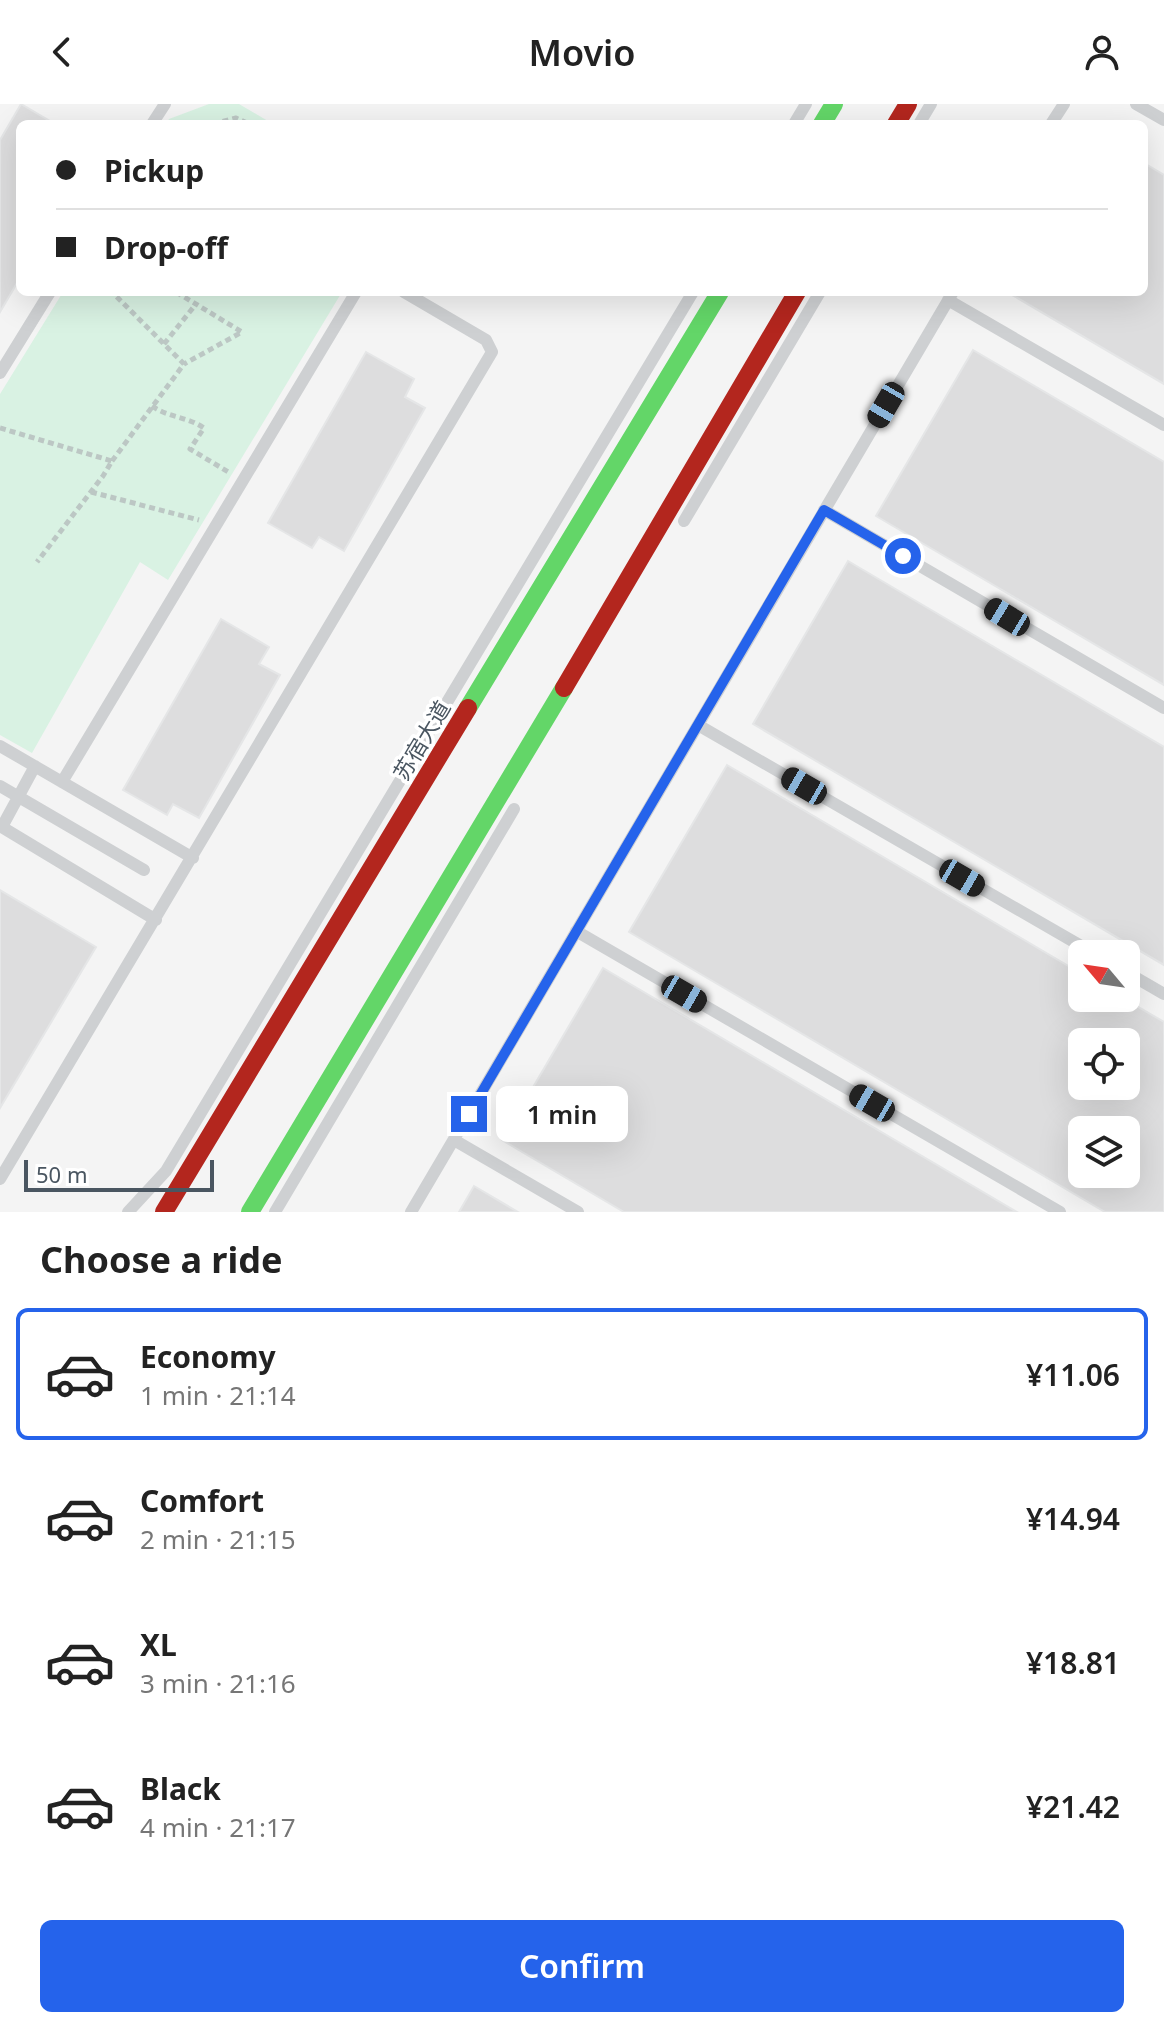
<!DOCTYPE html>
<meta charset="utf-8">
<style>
:root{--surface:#fff;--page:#f2f2f2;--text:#222;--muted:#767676;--line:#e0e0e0;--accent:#2563eb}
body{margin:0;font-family:"Noto Sans","Noto Sans SC",sans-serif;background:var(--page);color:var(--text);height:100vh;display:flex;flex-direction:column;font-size:30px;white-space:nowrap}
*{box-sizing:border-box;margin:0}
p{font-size:26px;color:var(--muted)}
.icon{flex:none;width:44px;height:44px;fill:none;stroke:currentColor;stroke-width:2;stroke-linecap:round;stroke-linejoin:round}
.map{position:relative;height:1108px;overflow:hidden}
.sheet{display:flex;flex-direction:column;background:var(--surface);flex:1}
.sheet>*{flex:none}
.top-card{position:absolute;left:16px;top:16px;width:1132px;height:176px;border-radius:12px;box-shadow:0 8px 32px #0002;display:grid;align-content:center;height:176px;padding:0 40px;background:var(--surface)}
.needle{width:52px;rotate:299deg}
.fabs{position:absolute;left:1068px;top:836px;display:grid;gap:16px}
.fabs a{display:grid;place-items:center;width:72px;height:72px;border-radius:12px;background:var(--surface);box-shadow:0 8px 32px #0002;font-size:40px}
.scale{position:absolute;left:24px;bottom:20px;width:190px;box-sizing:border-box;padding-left:8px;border:4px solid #4a5661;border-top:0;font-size:22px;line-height:28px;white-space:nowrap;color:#4a5661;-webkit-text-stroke:6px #fff;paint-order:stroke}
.end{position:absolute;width:36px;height:36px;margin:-18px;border:10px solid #2563eb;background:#fff;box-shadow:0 0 0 4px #fff}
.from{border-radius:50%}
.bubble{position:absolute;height:56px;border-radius:12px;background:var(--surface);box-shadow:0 8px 32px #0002;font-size:26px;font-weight:600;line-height:56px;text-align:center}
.car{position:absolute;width:24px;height:48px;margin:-24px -12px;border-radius:10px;box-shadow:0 0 6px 2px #0007;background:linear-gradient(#222 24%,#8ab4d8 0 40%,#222 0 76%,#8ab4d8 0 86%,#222 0)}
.top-card b{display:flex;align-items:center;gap:28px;height:76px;font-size:30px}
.top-card b+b{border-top:2px solid var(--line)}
.top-card i{width:20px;height:20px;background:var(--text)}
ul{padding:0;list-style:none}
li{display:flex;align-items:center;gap:24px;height:132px;margin:0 16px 12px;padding:0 24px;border:4px solid transparent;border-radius:12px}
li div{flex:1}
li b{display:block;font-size:30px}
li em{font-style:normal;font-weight:600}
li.current{border-color:var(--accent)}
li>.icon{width:72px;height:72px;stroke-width:1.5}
h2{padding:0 40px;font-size:36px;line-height:96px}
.button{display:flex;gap:16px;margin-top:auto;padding:16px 40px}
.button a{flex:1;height:92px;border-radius:12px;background:var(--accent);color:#fff;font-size:32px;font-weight:600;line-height:92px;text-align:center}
header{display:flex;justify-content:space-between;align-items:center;height:104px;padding:0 40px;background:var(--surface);font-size:36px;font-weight:600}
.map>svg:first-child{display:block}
.green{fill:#d9f2e3}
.building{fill:#ddddde;stroke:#e5e6e7;stroke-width:2;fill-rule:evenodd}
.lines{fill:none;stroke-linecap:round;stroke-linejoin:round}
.path{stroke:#bcc7c4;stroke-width:5;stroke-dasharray:6 4;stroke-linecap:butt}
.lane{stroke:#ced0d2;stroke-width:12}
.fast{stroke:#63d668;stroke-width:18}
.jam{stroke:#b3261e;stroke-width:18}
.route{stroke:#2563eb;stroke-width:10}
.labels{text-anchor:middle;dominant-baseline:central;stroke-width:7;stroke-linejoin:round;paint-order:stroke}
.street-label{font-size:22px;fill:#4a5661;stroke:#fff}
</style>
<header><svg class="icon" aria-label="back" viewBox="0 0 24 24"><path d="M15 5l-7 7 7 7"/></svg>Movio<svg class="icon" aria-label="person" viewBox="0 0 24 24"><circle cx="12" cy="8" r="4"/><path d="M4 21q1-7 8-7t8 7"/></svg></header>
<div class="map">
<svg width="1164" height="1108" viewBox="0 0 1164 1108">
<rect width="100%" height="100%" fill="#f4f4f4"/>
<!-- green -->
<path class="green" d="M209 0H239L273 20H166L169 15Z
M63 188H342L168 476 140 458 32 649 0 631V290Z"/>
<!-- building -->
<path class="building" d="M21 0 55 20H20V174L0 208V36Z
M1144 59 1164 71V280L1007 188H1144Z
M973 246 1164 358V581L876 412Z
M366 248 414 275 405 293 425 304 344 447 319 433 312 444 268 419Z
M848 457 1164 643V861L753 620Z
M221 515 269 543 259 560 280 571 199 714 173 700 167 711 123 686Z
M727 661 1082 870V894H1123L1164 918V1108H1105L629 828ZM1082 938H1126V982H1082ZM1082 1026H1126V1070H1082Z
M0 786 96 843 0 1004Z
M603 864 1017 1108H624L502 1036Z
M474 1082 518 1108H459Z"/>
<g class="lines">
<!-- path -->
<path class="path" d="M213 20 236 14 249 20
M176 188 242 228 184 260
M164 240 196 200
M152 302C169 314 186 312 204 324L190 345 230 369
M0 324 112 357 103 372 37 458
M112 357 184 260 112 188
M91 388 199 416"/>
<!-- lane -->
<path class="lane" d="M1136 0 1164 16
M152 20 165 0
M794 20 806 0
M919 20 931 0
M1051 20 1064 0
M948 196 1164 321
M0 269 50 188
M824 406 1164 604
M684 417 820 188
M698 621 1095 850
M0 642 193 754
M62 678 356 188
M0 682 144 766
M0 722 156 816
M2 723 35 662
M576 827 1060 1108
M1126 868 1164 890
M454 1036 578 1108
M0 1075 492 248 486 236 404 188
M128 1108 166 1067 693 188
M275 1108 514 705
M411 1108 953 188"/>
<!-- fast -->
<path class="fast" d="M822 20 834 0
M468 604 720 188
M250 1108 564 584"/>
<!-- jam -->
<path class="jam" d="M896 20 908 0
M564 584 797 188
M164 1108 468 604"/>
</g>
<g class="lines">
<!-- route -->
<path class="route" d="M469 1010 824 406 903 452"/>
</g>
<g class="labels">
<!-- street labels -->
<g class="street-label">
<text transform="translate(421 636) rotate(-59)">苏宿大道</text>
</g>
</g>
</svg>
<div class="fabs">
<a><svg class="needle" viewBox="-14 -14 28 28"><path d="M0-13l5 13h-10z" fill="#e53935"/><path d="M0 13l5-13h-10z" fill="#767676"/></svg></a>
<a><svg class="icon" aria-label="locate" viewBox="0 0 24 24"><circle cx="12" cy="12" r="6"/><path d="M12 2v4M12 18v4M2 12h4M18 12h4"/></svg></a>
<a><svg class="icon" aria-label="layers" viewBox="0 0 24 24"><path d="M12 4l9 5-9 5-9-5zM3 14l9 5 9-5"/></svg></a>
</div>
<div class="scale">50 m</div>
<i class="end from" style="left:903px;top:452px"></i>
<i class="end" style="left:469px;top:1010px"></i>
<div class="bubble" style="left:496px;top:982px;width:132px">1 min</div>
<i class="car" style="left:886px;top:301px;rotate:210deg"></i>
<i class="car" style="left:1007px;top:513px;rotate:301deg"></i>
<i class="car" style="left:804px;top:682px;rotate:300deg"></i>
<i class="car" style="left:962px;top:774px;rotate:120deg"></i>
<i class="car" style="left:684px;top:890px;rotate:120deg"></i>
<i class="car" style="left:872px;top:999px;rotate:300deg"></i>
<div class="top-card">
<b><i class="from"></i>Pickup</b>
<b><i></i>Drop-off</b>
</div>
</div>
<section class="sheet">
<h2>Choose a ride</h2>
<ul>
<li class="current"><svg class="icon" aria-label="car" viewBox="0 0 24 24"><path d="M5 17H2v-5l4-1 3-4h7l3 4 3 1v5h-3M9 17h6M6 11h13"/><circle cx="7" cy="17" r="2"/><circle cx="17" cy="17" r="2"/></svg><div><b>Economy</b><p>1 min · 21:14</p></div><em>¥11.06</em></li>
<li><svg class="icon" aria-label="car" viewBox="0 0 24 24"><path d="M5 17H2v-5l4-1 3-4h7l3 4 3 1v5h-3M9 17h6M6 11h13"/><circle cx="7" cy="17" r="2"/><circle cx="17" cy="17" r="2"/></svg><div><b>Comfort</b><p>2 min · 21:15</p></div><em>¥14.94</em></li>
<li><svg class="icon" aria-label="car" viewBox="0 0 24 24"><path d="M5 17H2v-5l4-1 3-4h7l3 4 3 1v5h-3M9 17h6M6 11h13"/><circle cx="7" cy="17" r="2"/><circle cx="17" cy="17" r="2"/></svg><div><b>XL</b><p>3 min · 21:16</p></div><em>¥18.81</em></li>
<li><svg class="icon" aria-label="car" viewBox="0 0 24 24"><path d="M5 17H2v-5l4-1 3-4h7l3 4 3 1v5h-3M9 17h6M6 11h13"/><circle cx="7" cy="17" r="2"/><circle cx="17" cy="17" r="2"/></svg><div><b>Black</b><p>4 min · 21:17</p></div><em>¥21.42</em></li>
</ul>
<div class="button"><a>Confirm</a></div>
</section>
